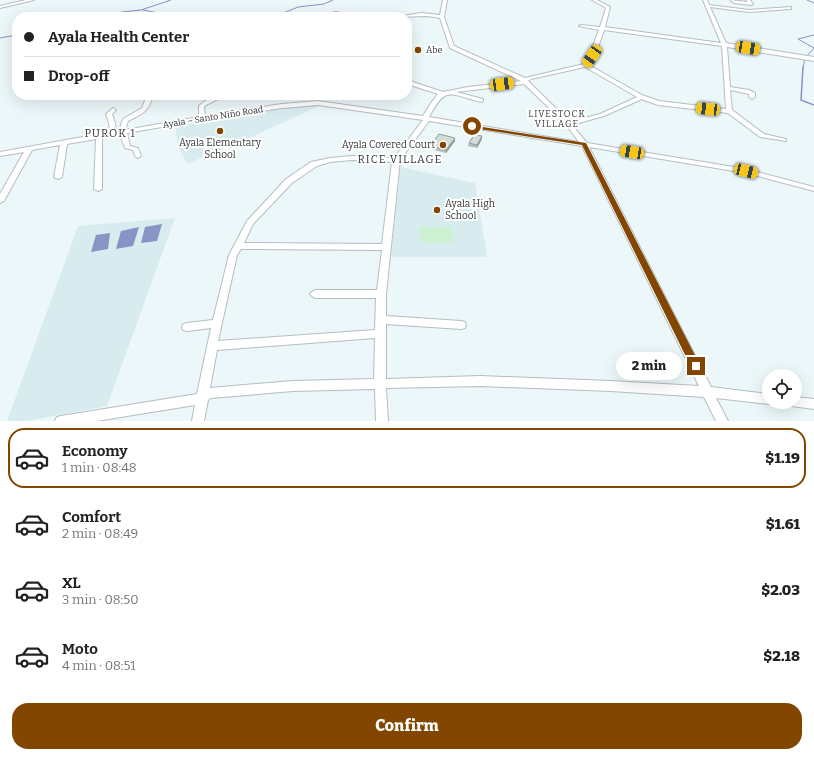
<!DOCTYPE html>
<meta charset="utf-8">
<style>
:root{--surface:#fff;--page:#f2f2f2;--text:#222;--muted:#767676;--line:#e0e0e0;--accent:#834601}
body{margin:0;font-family:Bitter,serif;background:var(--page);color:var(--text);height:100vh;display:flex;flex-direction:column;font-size:15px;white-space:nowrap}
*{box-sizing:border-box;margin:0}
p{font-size:13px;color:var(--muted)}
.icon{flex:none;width:22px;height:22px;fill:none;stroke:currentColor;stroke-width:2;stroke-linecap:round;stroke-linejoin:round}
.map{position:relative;height:421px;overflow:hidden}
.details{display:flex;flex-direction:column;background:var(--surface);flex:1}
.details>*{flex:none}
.banner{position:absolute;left:12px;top:12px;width:400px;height:88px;border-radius:16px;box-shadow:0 4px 16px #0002;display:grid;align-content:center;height:88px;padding:0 12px;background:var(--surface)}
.fabs{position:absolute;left:762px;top:369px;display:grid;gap:8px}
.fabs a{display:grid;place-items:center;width:40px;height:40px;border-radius:50%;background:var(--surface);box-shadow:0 4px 16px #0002;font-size:20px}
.end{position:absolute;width:18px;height:18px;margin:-9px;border:5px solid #834601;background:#fff;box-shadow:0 0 0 2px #fff}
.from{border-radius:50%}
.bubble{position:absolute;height:28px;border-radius:14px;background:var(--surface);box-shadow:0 4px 16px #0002;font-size:13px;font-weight:800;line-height:28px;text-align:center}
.car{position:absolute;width:12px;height:24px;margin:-12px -6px;border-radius:5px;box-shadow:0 0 3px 1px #0007;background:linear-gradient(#f5c518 24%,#345 0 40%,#f5c518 0 76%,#345 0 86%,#f5c518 0)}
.banner b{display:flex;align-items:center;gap:14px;height:38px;font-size:15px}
.banner b+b{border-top:1px solid var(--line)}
.banner i{width:10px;height:10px;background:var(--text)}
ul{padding:7px 0 0;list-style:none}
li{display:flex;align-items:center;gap:12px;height:60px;margin:0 8px 6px;padding:0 4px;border:2px solid transparent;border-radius:16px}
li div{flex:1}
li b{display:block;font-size:15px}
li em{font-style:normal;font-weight:800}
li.on{border-color:var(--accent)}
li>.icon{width:36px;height:36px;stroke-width:1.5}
.primary-button{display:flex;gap:8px;margin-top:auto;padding:8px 12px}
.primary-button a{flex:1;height:46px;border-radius:16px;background:var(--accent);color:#fff;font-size:16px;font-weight:800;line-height:46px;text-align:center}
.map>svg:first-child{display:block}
.built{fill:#d8ecf0}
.green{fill:#ccf1d3}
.water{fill:#8794c5}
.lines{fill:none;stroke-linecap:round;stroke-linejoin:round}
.stream-far1{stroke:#8794c5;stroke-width:1}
.stream{stroke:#8794c5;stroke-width:1.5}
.minor-casing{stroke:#b4bec1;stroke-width:2}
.minor{fill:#fff;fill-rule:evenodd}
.wall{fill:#b4bdbb}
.shaded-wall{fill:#929a98}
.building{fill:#d1dcd9;stroke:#929a98}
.route{fill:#834601}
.poi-dot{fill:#834601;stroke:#fff;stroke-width:1.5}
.labels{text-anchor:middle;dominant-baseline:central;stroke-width:4;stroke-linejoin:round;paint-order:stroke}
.far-poi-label{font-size:9px;fill:#333738;stroke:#fff;text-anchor:start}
.far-neighbourhood-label{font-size:9px;letter-spacing:1px;fill:#333738;stroke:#fff}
.far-street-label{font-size:9px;fill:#333738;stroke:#fff}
.poi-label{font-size:10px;fill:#333738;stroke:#fff}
.neighbourhood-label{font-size:11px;letter-spacing:1px;fill:#333738;stroke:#fff}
</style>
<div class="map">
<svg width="814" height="421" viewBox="0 0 814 421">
<rect width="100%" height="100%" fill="#ecf7fa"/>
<!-- built -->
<path class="built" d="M298 105H321L251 137 187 164 178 146 175 125Z
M400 167 475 183 487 257H391Z
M175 218 107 406 27 421H7L78 226Z"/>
<!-- green -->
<path class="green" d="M419 227H452L454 243H420Z"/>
<!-- water -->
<path class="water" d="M162 224 157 241 141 243 145 227Z
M139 227 133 246 116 249 121 231Z
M110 233 108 249 91 252 96 235Z"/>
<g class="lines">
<!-- stream-far1 -->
<path class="stream-far1" d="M807 0 814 3
M143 10 163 14H181L188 17
M75 17 80 15 109 16 122 12 141 10 171 0
M274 17 298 7 324 4 333 0
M0 38 17 35
M803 68 805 58 814 48 798 39 814 35"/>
<!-- stream -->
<path class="stream" d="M803 67 801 100 814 105"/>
<defs>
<path id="minor" d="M26 0H34L0 8V6Z
M443 0H447L444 17 454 46 525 78 584 64 589 56 599 30 579 26 581 25 600 27 606 8 592 0H597L610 7 605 27 721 43 703 0H707L709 5 749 10 791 7V9H790L749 12 710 7 726 43 814 57V61L727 47 730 87 749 90 755 93V97L752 99 749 97V94L730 90 732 110 764 134 786 139V141L760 137 728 113 658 105 641 99 640 100 604 116 572 125 587 143 746 169 814 187V191L746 173 589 147 711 387 769 394V402L773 403 769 404 716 398 728 421H716L704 397 611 391 480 386 386 388 388 421H376L375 389 293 391 211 398 208 400 204 421H192L195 405 96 421H55L57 417 61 416 197 394 211 328 187 331 183 330 182 327 183 324 187 323 213 320 229 255 247 221 286 179 311 162 330 158 352 156 394 158 423 120 318 105 282 108 202 120 127 133 130 146 138 148 141 156 138 158 135 156 133 150 125 148 120 135 102 138V189L98 191 94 189 96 139 67 144 62 177 58 179 54 177 60 145 32 150 4 201 0 203V194L24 152 0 156V152L110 132 109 123 106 114 113 108 116 110 112 114 115 123 116 131H119L123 119 142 108 147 95H153C149 112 142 114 128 121L125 130 199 117V106C206 99 217 95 226 95L206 105 204 107 205 116 282 104 318 101 423 116 431 103 438 94 407 84V80L443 92 468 87 521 81 450 48 440 18 427 16 397 17 421 13 440 15ZM604 30 722 46 726 109 659 101 642 95 589 65 595 56ZM585 67 637 97 600 114 570 122 528 81 531 79ZM524 84 563 121 579 142 429 117C446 85 450 94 481 102L483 101V99L456 92ZM429 121 582 146 699 386 611 381 480 376 386 379V324L461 329 465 328 466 325 465 322 461 321 386 316V294L400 160ZM352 160 392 162 382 244 244 243 253 224 292 183 317 166 330 162ZM241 249 382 250 377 290H315L312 292 310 294 312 296 315 298H376L375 330 218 341 237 255ZM375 338 374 379 293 381 210 388 217 350Z
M730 0 748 2 746 0H750L753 4 751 5 734 3Z
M336 12 351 16V17H344L334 14V12Z
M795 397 814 399V409L791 406 789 402H795Z"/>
</defs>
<!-- minor casing -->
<use href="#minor" class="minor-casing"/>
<!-- minor -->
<use href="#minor" class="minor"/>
</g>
<!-- wall -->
<path class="wall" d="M482 139 477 148 468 146 469 143Z
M455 141 446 153 430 149V146Z"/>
<!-- shaded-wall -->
<path class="shaded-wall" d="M482 136V139L477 148V145Z
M455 138V141L446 153V150Z"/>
<!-- building -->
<path class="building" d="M439 134 455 138 446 150 430 146Z
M474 135 482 136 477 145 469 143Z"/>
<!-- route -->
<path class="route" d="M470 125 586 143 699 363 700 366 699 369H692L582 145 472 128 469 126Z"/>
<!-- markers -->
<g class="poi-dot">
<circle cx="418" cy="50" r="4"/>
<circle cx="220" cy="131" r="4"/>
<circle cx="443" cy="145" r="4"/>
<circle cx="437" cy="210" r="4"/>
</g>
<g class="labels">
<!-- far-poi labels -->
<g class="far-poi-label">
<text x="426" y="50">Abe</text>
</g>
<!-- far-neighbourhood labels -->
<g class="far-neighbourhood-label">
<text x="557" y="114">LIVESTOCK<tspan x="557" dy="10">VILLAGE</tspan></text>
</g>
<!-- far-street labels -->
<g class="far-street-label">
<text transform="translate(213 117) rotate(-9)">Ayala – Santo Niño Road</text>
</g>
<!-- poi labels -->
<g class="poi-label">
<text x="220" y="143">Ayala Elementary<tspan x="220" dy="12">School</tspan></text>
<text x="435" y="145" text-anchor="end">Ayala Covered Court</text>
<text x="445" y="204" text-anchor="start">Ayala High<tspan x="445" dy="12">School</tspan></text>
</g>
<!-- neighbourhood labels -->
<g class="neighbourhood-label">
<text x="110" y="133">PUROK 1</text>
<text x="400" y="159">RICE VILLAGE</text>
</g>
</g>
</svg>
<div class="fabs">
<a><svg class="icon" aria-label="locate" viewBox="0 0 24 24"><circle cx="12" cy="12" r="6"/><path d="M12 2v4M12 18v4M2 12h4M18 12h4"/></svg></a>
</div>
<i class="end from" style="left:472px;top:126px"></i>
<i class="end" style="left:696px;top:366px"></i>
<div class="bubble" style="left:616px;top:352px;width:66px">2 min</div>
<i class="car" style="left:748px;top:48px;rotate:99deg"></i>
<i class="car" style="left:592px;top:56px;rotate:214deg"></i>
<i class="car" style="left:502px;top:84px;rotate:82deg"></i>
<i class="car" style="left:708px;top:109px;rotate:276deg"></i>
<i class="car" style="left:632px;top:152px;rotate:280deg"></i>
<i class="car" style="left:746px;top:171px;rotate:104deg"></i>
<div class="banner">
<b><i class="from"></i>Ayala Health Center</b>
<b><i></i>Drop-off</b>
</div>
</div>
<section class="details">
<ul>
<li class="on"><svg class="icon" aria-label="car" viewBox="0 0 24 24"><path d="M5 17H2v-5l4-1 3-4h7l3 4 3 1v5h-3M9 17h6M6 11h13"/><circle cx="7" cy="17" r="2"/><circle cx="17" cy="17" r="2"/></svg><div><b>Economy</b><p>1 min · 08:48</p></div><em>$1.19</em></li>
<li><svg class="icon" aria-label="car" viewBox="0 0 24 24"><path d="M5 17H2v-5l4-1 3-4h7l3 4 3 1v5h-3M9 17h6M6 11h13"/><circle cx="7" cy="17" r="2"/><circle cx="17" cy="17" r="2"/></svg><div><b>Comfort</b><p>2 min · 08:49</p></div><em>$1.61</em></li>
<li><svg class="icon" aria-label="car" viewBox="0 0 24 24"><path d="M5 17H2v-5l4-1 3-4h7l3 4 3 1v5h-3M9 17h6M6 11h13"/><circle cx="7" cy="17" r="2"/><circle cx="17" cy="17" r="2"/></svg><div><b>XL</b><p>3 min · 08:50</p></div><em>$2.03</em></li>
<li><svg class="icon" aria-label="car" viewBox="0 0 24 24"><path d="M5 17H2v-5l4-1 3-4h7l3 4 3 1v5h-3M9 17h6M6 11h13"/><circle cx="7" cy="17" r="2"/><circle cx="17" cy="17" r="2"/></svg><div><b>Moto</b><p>4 min · 08:51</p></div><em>$2.18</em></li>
</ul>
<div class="primary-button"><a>Confirm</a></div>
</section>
